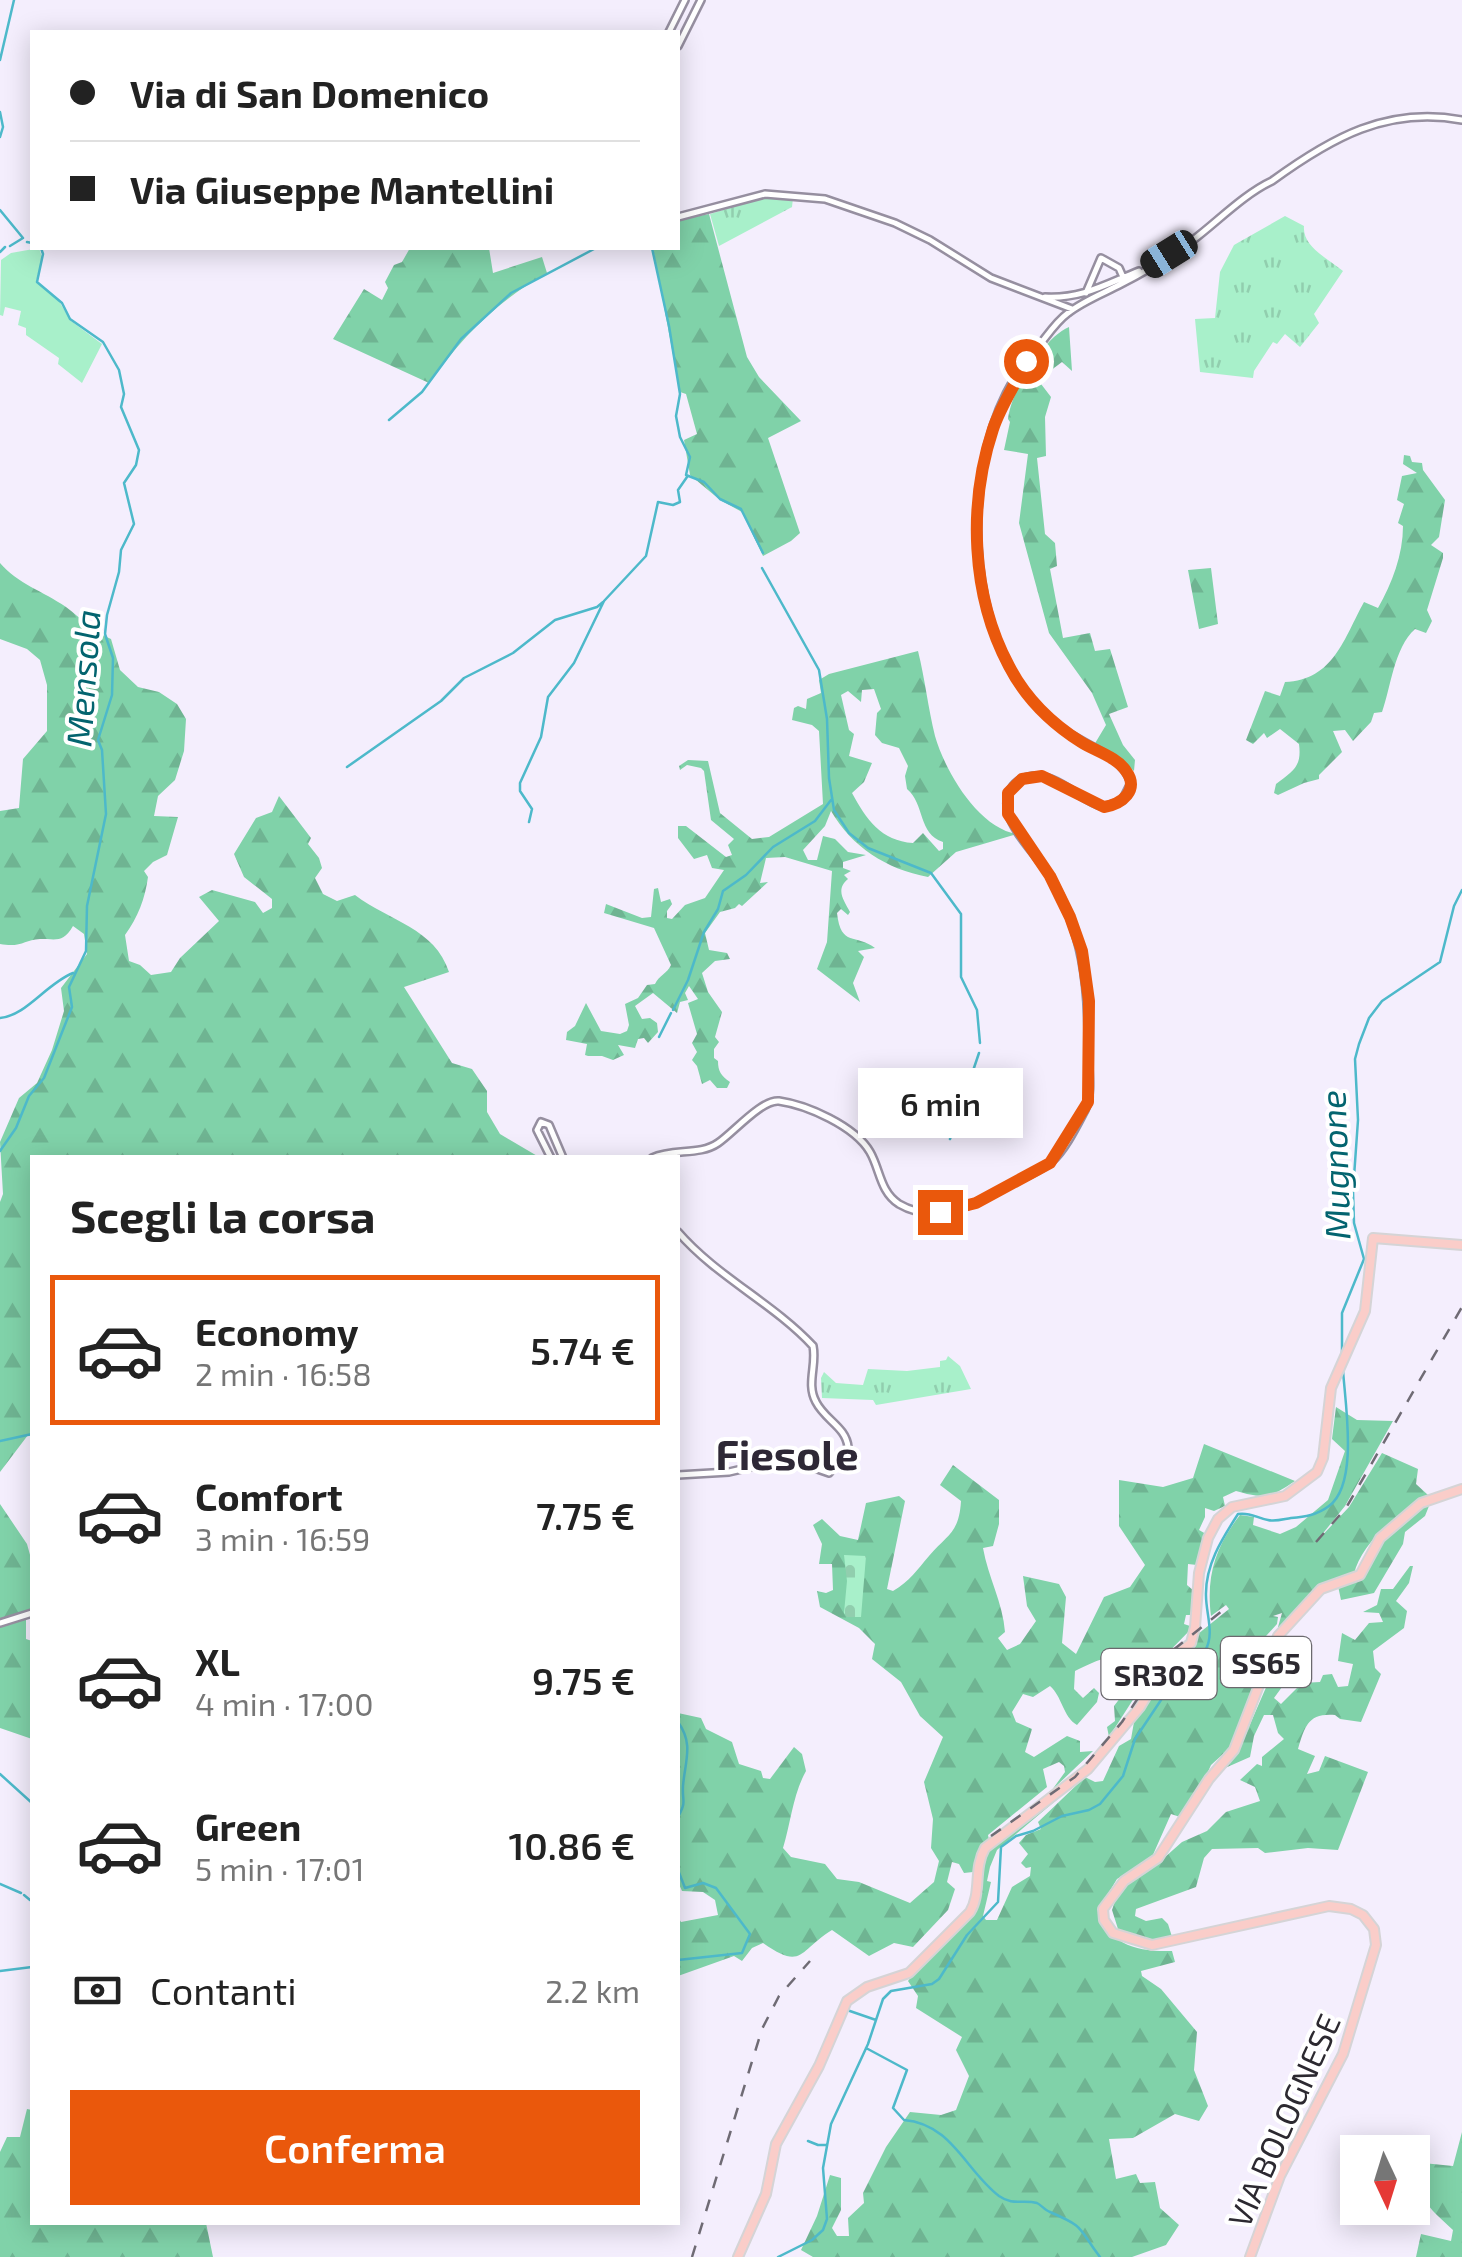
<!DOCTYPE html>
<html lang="it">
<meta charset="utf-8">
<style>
:root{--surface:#fff;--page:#f2f2f2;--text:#222;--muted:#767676;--line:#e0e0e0;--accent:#ea580c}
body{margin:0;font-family:"Exo 2",sans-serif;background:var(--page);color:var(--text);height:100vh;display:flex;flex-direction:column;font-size:38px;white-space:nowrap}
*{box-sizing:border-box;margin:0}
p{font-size:32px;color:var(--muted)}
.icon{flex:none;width:55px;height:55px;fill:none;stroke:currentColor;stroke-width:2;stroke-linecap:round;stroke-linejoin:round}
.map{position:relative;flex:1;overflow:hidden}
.drawer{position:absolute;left:30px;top:1155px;width:650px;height:1070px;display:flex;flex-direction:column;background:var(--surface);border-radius:0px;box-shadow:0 5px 25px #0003}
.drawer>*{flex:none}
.banner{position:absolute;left:30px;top:30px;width:650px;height:220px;border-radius:0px;box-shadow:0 5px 25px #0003;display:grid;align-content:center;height:220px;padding:0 40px;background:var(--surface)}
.needle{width:65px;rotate:176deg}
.buttons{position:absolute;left:1340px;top:2135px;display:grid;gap:20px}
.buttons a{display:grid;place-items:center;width:90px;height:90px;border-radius:0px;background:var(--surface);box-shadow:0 5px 25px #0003;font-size:50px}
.end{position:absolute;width:45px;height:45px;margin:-22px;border:12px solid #ea580c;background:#fff;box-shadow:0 0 0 5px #fff}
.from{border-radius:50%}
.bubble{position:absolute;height:70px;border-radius:0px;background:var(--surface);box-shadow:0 5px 25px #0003;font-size:32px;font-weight:600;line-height:70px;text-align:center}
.car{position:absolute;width:30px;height:60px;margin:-30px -15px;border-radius:12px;box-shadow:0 0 8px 2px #0007;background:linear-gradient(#222 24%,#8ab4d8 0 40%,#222 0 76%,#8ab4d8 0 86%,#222 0)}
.banner b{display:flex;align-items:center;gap:35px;height:95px;font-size:38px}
.banner b+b{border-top:2px solid var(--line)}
.banner i{width:25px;height:25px;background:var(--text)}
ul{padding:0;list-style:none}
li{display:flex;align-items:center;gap:30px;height:150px;margin:0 20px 15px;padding:0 20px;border:5px solid transparent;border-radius:0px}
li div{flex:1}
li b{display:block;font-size:38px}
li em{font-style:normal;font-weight:600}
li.on{border-color:var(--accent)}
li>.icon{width:90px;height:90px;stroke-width:1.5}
h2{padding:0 40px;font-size:45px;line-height:120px}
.pay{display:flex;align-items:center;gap:25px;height:110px;padding:0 40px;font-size:38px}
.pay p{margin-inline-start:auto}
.cta{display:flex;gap:20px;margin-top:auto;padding:20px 40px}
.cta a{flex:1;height:115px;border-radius:0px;background:var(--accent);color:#fff;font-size:40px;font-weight:600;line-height:115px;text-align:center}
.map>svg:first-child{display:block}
.green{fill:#a8f0ca}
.forest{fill:url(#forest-firs);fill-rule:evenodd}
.cemetery{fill:url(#cemetery-stones)}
.park{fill:url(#park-tufts)}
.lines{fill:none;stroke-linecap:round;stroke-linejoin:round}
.stream{stroke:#4db9ca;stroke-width:2.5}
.secondary-casing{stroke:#968fa0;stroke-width:10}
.primary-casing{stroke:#d5d4d6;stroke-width:12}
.secondary{stroke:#fff;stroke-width:5}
.primary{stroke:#facdc9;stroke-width:8}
.rail{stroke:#6f6b74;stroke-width:2.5;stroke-dasharray:12 12;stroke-linecap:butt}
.route{stroke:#ea580c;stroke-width:12}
.labels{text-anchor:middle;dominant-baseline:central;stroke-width:8;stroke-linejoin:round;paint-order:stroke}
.shield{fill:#fff;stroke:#6b696e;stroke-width:2.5}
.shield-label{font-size:30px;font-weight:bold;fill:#2c2930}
.street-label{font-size:32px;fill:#2c2930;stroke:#fff}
.water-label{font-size:35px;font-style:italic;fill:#03646f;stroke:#fff}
.district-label{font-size:42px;font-weight:bold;fill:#2e2836;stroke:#fff}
</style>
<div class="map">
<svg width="1462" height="2257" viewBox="0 0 1462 2257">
<defs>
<pattern id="forest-firs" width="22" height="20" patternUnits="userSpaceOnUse" patternTransform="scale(2.5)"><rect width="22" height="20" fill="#80d2a9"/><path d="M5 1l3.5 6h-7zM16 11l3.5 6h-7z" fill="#6fb492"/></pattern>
<pattern id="cemetery-stones" width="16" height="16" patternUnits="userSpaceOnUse" patternTransform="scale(2.5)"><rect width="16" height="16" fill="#a8f0ca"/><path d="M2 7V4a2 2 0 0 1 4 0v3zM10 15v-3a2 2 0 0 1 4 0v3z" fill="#91ceae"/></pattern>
<pattern id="park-tufts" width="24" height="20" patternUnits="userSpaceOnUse" patternTransform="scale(2.5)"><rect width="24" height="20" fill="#a8f0ca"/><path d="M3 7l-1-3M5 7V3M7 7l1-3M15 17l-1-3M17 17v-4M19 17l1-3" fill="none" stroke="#91ceae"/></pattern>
</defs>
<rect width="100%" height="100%" fill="#f4eefd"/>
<!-- green -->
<path class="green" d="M39 248 42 257 36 282 57 298 71 321 102 344 82 383 58 364 59 358 26 335V328L18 325 21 311 5 307 3 316 0 315 1 260 11 253Z"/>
<!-- forest -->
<path class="forest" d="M709 214 747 357 759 377 801 421 768 438 800 533 791 541 763 556 742 512 720 500 690 475 684 440 697 434 686 394 680 392 653 248H678V220Z
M410 248H489L493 273 542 257 547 273C496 302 463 336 429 383L333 339 364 289 382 300 388 288 385 282 394 265 402 262Z
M1069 327 1072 371 1062 362 1038 380 1051 397 1045 417 1046 456 1037 458 1045 534 1055 543 1057 566 1050 569 1063 638 1090 633 1095 651 1110 649 1128 707 1109 714 1123 745 1135 760 1134 771 1119 758 1094 745 1106 725 1092 693 1049 633 1019 523 1028 454 1004 450 1010 422 1008 419C1011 391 1043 338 1069 327Z
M1404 455 1410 456 1412 462 1422 463 1423 470 1445 500 1439 537 1431 545 1443 553V558L1427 610 1432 621 1426 633 1415 629C1394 648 1391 687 1382 712L1374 713 1371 722 1353 741 1345 730 1333 731 1342 752 1319 775V779L1304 783 1278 795 1274 793 1276 784C1293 771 1302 767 1299 744L1280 729 1267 738 1264 733 1253 744 1246 740 1265 691 1280 696 1285 682C1334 680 1344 638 1364 602L1378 608C1392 583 1403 555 1403 526L1398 523 1404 504 1397 500 1402 476 1417 473 1403 464Z
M0 563C18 584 43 591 66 607 81 618 93 632 111 639L120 670 138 687 159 692 177 704 186 719 184 751 175 780 158 796 154 816 178 817 167 855 153 862 144 871 148 877C145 899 138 917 125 935L129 961 140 965 151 975 171 972 180 958 219 921 199 897 212 890 255 902 263 913 272 908V899L244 877 234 854 256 818 272 812 279 796 311 838 308 844 319 858 322 868 315 878 323 894 337 901 355 895C389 921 435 928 449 972L404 987 452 1063 472 1069 487 1091V1112L500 1134 539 1157 32 1158V1437L28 1435 0 1472V1202L3 1194 0 1142 19 1098 37 1083 52 1050 64 1011 61 988 87 954 84 934 73 926C63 943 57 939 40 939 24 940 21 948 0 944V811L19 808 23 759 47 731V685L40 660 27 649 0 639Z
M1211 568 1218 624 1199 629 1188 570Z
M918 651C925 679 928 708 935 736 945 771 978 828 1017 834L956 852 928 877C886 869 852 847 831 811L825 826 803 850 808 860H817L823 836 835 839 848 852 866 855 843 862V868L851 871 844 875 848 879C835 890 844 900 850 912L848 915 841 909 837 913C841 948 856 933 875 948L858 951 864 957 853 983 860 1002 817 969 827 942 832 871 785 857 766 858 760 883 768 882 742 906 739 904 735 908 720 912 705 933 709 950 727 953 730 959 715 961 702 973 708 992 722 1012 715 1037 719 1042 714 1049V1058L718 1061C718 1071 721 1076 730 1082L727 1088H717L710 1080 702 1084 697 1066 692 1060 697 1052 692 1043 697 1034 688 1003 698 999 689 986 685 993 688 1000 680 1002 677 1013 653 993 635 1006 642 1019 650 1018 657 1023 658 1032 648 1043 644 1038 638 1039 635 1048 618 1045 624 1055 613 1060 602 1056H588L585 1055 587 1044 566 1040 567 1032 575 1026 586 1003 601 1031 620 1034 627 1031 629 1025 625 1004 638 998 647 985 655 984C659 975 667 974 671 965L654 928 604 913 606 904 642 918 651 917 654 889 658 888 661 902 670 899 672 904 667 911V918L672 919 685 905 705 898 724 870 712 868 707 855 694 859 678 838V826H686L726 857 732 855 728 845 734 839 711 820 704 771 701 768 687 765 680 770 679 766 688 760 708 761 720 813 752 839 769 837 823 804 819 731 812 725 792 720 794 708 798 706 806 709 807 699 821 693 819 680 829 674ZM874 689 881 709 877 713 875 735 882 743 899 748 908 766 905 776 907 789C925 804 918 834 943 842V849L939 851 923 833 913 843C881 841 866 819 852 793L864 782 872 763 849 756 854 734 849 730 841 695 848 691 861 702 862 690Z
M1336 1407 1357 1420 1393 1421 1345 1506 1316 1542 1349 1507 1382 1453 1418 1469 1416 1484 1428 1495C1399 1512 1361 1543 1354 1574L1321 1585 1281 1629 1278 1627 1282 1613 1273 1616 1278 1617 1277 1624 1266 1636 1271 1640 1233 1745 1211 1765 1201 1787 1180 1817 1171 1814 1152 1857 1117 1879 1100 1907C1106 1945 1137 1952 1172 1951L1175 1962 1141 1971 1142 1976 1161 1989 1197 2032 1194 2070 1208 2106 1199 2121 1175 2114 1133 2138 1109 2139 1116 2179 1136 2174 1140 2183 1155 2182 1160 2208 1179 2225 1166 2245 1132 2257H813L801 2250 817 2216 830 2175 841 2178V2210L832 2228 837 2236H849L848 2218 864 2203 863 2193 886 2147 910 2112 941 2115 956 2110 969 2076 956 2050 962 2037 916 2008 918 1996 908 1981C922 1964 973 1919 978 1902 985 1883 978 1865 991 1848L1060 1797 997 1850 990 1867 987 1881 991 1882 983 1916 986 1920H997L1012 1887 1030 1876 1031 1867 1026 1868 1021 1863 1028 1854 1019 1843 1026 1835 1041 1829 1038 1822 1085 1777 1095 1782 1103 1781 1119 1746 1131 1739 1134 1722 1151 1700 1166 1668 1194 1643 1198 1634 1229 1609 1226 1605 1211 1616C1206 1577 1215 1547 1240 1515L1254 1517 1253 1525 1280 1534 1296 1527 1328 1500 1345 1451 1332 1439Z
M1204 1444 1295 1481C1270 1498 1264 1499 1236 1491L1223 1497 1225 1506 1214 1511 1205 1508V1517L1199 1530 1206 1534 1197 1565 1188 1564 1187 1585 1194 1591V1615H1186L1184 1624 1193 1627 1154 1667 1109 1737 1107 1727 1115 1721 1114 1706 1127 1689 1117 1684 1122 1662C1108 1652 1089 1665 1075 1671L1074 1689 1083 1698 1094 1688 1099 1693 1097 1702 1077 1725C1063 1717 1062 1696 1050 1686L1033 1697 1023 1694 1012 1712 1016 1722 1032 1729 1025 1752 1034 1757 1067 1736 1080 1741V1752L1093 1751 1052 1790 1065 1772 1064 1766 1059 1762 1043 1769 1047 1787 988 1835 989 1840 981 1849 973 1872 964 1873 959 1864 952 1862 947 1882 955 1889 948 1910 913 1947 894 1943 869 1956 832 1930C798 1951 803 1971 763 1943L752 1948 742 1961 734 1956 678 1976V1917L681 1922 718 1915 715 1900 703 1892 682 1891 678 1882V1713L701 1718 706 1729 732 1742 739 1764 761 1771 763 1778 770 1779 794 1747 802 1754 806 1771C793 1794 791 1822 783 1848L791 1857 825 1864 837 1879 859 1882 910 1903 934 1882 939 1861 931 1848 933 1819 924 1782 943 1737 920 1716 901 1682 872 1659 875 1644 859 1628 820 1607 817 1591 826 1593 833 1590 832 1564H819L822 1544 813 1525 822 1519 840 1536 858 1540 866 1503 899 1496 905 1501 887 1589 893 1591C910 1581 917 1570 929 1556 948 1534 959 1533 961 1501L940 1485 953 1465 999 1500V1524L993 1546 983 1548C988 1577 1003 1603 1005 1632L998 1638 1007 1650 1020 1644 1036 1621 1027 1606 1023 1576 1059 1584 1066 1597 1062 1643 1076 1654 1104 1597 1130 1587 1145 1565 1119 1526V1480L1163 1487 1193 1478Z
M0 1504 27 1544 32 1562V1616L26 1619V1639L32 1641V1739L0 1728Z
M1426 1504 1429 1506 1425 1516 1405 1532 1403 1544 1374 1593 1341 1600 1338 1586 1362 1578 1380 1542Z
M1410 1566H1413L1409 1583 1396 1601 1407 1611 1404 1628 1373 1651 1375 1668 1381 1674 1361 1722 1340 1719 1335 1715C1308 1713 1305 1726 1298 1749L1315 1756 1307 1774 1319 1771 1325 1756 1368 1772 1338 1850 1308 1848 1265 1853 1258 1848 1212 1849 1204 1858 1196 1887 1136 1909 1135 1916 1146 1921 1162 1918 1168 1924 1173 1940C1152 1942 1136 1939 1118 1929L1112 1910 1117 1895 1126 1884 1156 1865 1182 1842 1207 1831 1226 1812 1260 1801 1255 1787 1240 1780 1257 1764 1262 1766V1757L1284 1739 1278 1733 1273 1715H1264L1254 1736 1250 1757 1225 1768 1214 1777 1241 1745 1271 1676 1293 1667V1672L1274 1698 1281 1704 1302 1683 1320 1682 1323 1675 1332 1674 1338 1687 1348 1686 1353 1664 1338 1661 1342 1633 1355 1640 1369 1623 1383 1622 1379 1613 1363 1612 1377 1605 1381 1589H1393Z
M27 2109 32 2110V2222L206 2223 213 2257H0V2152L7 2137H20Z
M1462 2132V2257H1416L1421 2234 1451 2241 1453 2230C1428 2207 1415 2196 1413 2162L1453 2166Z"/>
<!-- cemetery -->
<path class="cemetery" d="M844 1555 866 1556 861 1617H847L844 1613 847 1581Z"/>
<!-- park -->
<path class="park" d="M762 198H793L792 207 719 246 710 214Z
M1285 216 1304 226C1302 246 1328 259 1343 271L1314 314 1319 323 1300 347 1285 334 1277 344 1273 342 1254 371 1253 378 1200 372 1195 319 1215 318 1220 272 1234 245Z
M948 1356 960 1366 971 1389 876 1405 873 1400 822 1398 821 1378 824 1372 836 1383 863 1385 868 1369 907 1371 940 1367V1361L946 1360Z"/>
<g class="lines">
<!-- stream -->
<path class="stream" d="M0 60 14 0
M0 112 3 127 0 137
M0 210 23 238 10 246
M27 242 32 243
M652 248 669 326 680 394 676 416 680 437 690 457 686 475 704 482 720 499 741 509 763 553
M0 252 5 247
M389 420 422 392 461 339 511 293 594 249
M762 568 819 670 827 719 829 778 834 810 849 833 868 848 931 873 961 914V977L977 1010 980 1043
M347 767 441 701 464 678 513 653 555 620 597 607 603 602
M529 822 532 809 520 791V783L541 737 548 697 574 663 604 601 646 556 658 502 673 505 680 502 678 490 687 477
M673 1010 688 980 704 932 718 909 723 891 746 875 773 847 815 821 831 800
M0 1018C26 1016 47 983 73 973
M659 1037 671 1013
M950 1139 979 1053
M0 1151 16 1128 29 1096 44 1078 72 1007 69 987 86 951 87 906 106 814 102 750 98 740 112 695 113 658 105 634 107 615 119 572 121 550 134 524 124 483 136 465 139 450 121 407 124 394 119 370 103 342 70 319 62 303 37 282 43 254 41 248
M1342 1357V1313L1364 1259 1354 1223 1353 1191 1358 1120 1355 1059 1359 1044 1369 1018 1382 1001 1440 962 1454 906 1462 890
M0 1441 32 1434
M678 1722C694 1744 685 1761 683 1786 682 1802 687 1801 678 1817
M0 1774 32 1803
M678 1832V1845
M678 1870 685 1888 703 1883 716 1888 750 1934 742 1953 678 1960
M0 1884 21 1893
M24 1895 30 1900
M0 1971 32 1967
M847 2010 876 2020
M866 2048 907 2070 893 2108 904 2120C952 2124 965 2170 999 2196 1013 2206 1023 2199 1037 2203 1041 2205 1045 2210 1050 2212 1087 2228 1077 2227 1100 2257
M808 2141 818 2145H826
M778 2257 812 2240 823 2230 827 2219 823 2168 831 2124 868 2044 883 1999 891 1991 932 1984 939 1979 967 1935 998 1902 1001 1847 1016 1836 1033 1831 1062 1816 1089 1810 1100 1804 1123 1776 1135 1739 1161 1700 1172 1673C1183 1665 1197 1664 1205 1651 1215 1634 1206 1614 1206 1596 1205 1565 1222 1539 1238 1514 1251 1512 1256 1518 1268 1520 1275 1522 1284 1519 1291 1518 1305 1517 1317 1515 1329 1506 1359 1484 1345 1403 1343 1370"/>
<defs>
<path id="secondary" d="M669 32 685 0
M678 46 701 0
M1272 181C1331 138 1387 106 1462 120
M678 217 765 194 825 199 895 223 930 240 991 278 1072 309
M1086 293 1101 258 1119 268 1123 277
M1045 297C1082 299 1106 284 1139 271
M551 1158 537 1130 541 1122 549 1125 563 1158
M652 1158C674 1148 699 1156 718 1143 733 1133 762 1099 779 1101 807 1105 855 1126 870 1152 880 1169 880 1192 899 1204 940 1228 984 1199 1019 1180 1030 1174 1044 1169 1052 1161 1065 1150 1077 1125 1085 1110 1093 1094 1088 1067 1088 1050 1089 986 1083 931 1049 875 1037 855 1014 834 1008 812 1004 796 1012 780 1028 777 1055 770 1079 801 1104 807L1122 801 1131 783C1123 755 1083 745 1061 728 1043 714 1027 697 1015 677 961 590 964 432 1033 353 1045 340 1053 324 1068 313 1083 301 1104 293 1121 284 1145 272 1172 255 1193 240 1217 222 1244 194 1272 181
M678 1232C717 1277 773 1303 813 1346 817 1365 806 1384 816 1402 825 1420 846 1427 848 1447L829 1473 803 1464
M678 1475 729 1472 768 1463 803 1464 807 1459 831 1470
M0 1623 32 1613"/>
<path id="primary" d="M738 2257 766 2194 776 2144 819 2066 847 2001 867 1987 909 1973 970 1912C982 1892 973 1869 985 1848L1088 1769 1140 1707 1166 1663 1191 1643 1195 1627 1199 1573 1208 1538 1218 1519 1232 1507 1285 1496 1317 1472 1323 1458 1331 1388 1365 1311 1373 1238 1462 1245
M1250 2257 1280 2176 1343 2054 1376 1945 1374 1929 1363 1915 1351 1909 1329 1906 1152 1945 1113 1933 1104 1920 1103 1909 1124 1881 1158 1858 1209 1779 1234 1750 1278 1636 1321 1589 1360 1575 1380 1538 1421 1503 1462 1489"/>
</defs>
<!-- secondary casing -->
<use href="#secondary" class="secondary-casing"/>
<!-- primary casing -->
<use href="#primary" class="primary-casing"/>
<!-- secondary -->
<use href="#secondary" class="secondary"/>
<!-- primary -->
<use href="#primary" class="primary"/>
<!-- rail -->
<path class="rail" d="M1316 1542 1346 1508 1462 1307
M991 1836 1075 1777 1122 1722 1167 1655 1227 1607
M692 2257 762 2029 779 1996 810 1961"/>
</g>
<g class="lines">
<!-- route -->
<path class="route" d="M940 1212 976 1203 1050 1163 1088 1102 1089 1001 1082 951 1070 917 1050 876 1008 814V793L1022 779 1042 776 1104 807C1122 804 1140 790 1126 771 1117 757 1095 751 1081 742 1051 723 1025 697 1009 666 971 595 968 504 993 429 1001 405 1016 384 1026 361"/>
</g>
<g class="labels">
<!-- shield labels -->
<g class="shield">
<rect x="1221" y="1637" width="90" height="50" rx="8"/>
<rect x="1101.5" y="1649" width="115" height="50" rx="8"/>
</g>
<g class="shield-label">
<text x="1266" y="1662">SS65</text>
<text x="1159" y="1674">SR302</text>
</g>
<!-- street labels -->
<g class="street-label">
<text transform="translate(1283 2120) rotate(-66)">VIA BOLOGNESE</text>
</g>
<!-- water labels -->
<g class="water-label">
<text transform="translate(82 678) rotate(-86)">Mensola</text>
<text transform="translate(1334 1165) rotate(-92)">Mugnone</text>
</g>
<!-- district labels -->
<g class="district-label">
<text x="787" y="1453">Fiesole</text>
</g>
</g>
</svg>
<div class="buttons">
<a><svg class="needle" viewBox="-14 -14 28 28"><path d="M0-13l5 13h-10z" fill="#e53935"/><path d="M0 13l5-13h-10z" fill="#767676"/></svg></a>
</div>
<i class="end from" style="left:1026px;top:361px"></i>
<i class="end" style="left:940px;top:1212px"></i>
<div class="bubble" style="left:858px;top:1068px;width:165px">6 min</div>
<i class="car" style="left:1169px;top:254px;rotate:238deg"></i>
<div class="banner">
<b><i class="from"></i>Via di San Domenico</b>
<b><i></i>Via Giuseppe Mantellini</b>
</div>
<section class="drawer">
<h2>Scegli la corsa</h2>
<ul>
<li class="on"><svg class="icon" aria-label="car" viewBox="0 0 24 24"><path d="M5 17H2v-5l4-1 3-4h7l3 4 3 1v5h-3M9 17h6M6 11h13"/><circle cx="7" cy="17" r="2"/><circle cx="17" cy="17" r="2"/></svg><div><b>Economy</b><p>2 min · 16:58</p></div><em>5.74 €</em></li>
<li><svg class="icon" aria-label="car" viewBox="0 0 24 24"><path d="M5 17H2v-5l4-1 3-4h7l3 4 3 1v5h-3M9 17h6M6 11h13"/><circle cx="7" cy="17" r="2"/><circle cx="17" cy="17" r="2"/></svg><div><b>Comfort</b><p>3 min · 16:59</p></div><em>7.75 €</em></li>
<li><svg class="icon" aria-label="car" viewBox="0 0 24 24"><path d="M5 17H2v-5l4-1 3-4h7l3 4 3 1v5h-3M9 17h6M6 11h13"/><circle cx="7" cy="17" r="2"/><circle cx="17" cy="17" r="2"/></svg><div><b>XL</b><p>4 min · 17:00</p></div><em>9.75 €</em></li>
<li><svg class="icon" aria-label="car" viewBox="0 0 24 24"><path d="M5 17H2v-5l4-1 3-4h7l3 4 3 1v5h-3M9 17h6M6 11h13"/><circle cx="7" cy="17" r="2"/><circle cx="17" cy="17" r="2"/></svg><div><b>Green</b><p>5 min · 17:01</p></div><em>10.86 €</em></li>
</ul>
<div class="pay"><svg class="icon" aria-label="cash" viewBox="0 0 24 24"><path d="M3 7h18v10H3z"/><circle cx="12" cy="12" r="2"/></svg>Contanti<p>2.2 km</p></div>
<div class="cta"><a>Conferma</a></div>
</section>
</div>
